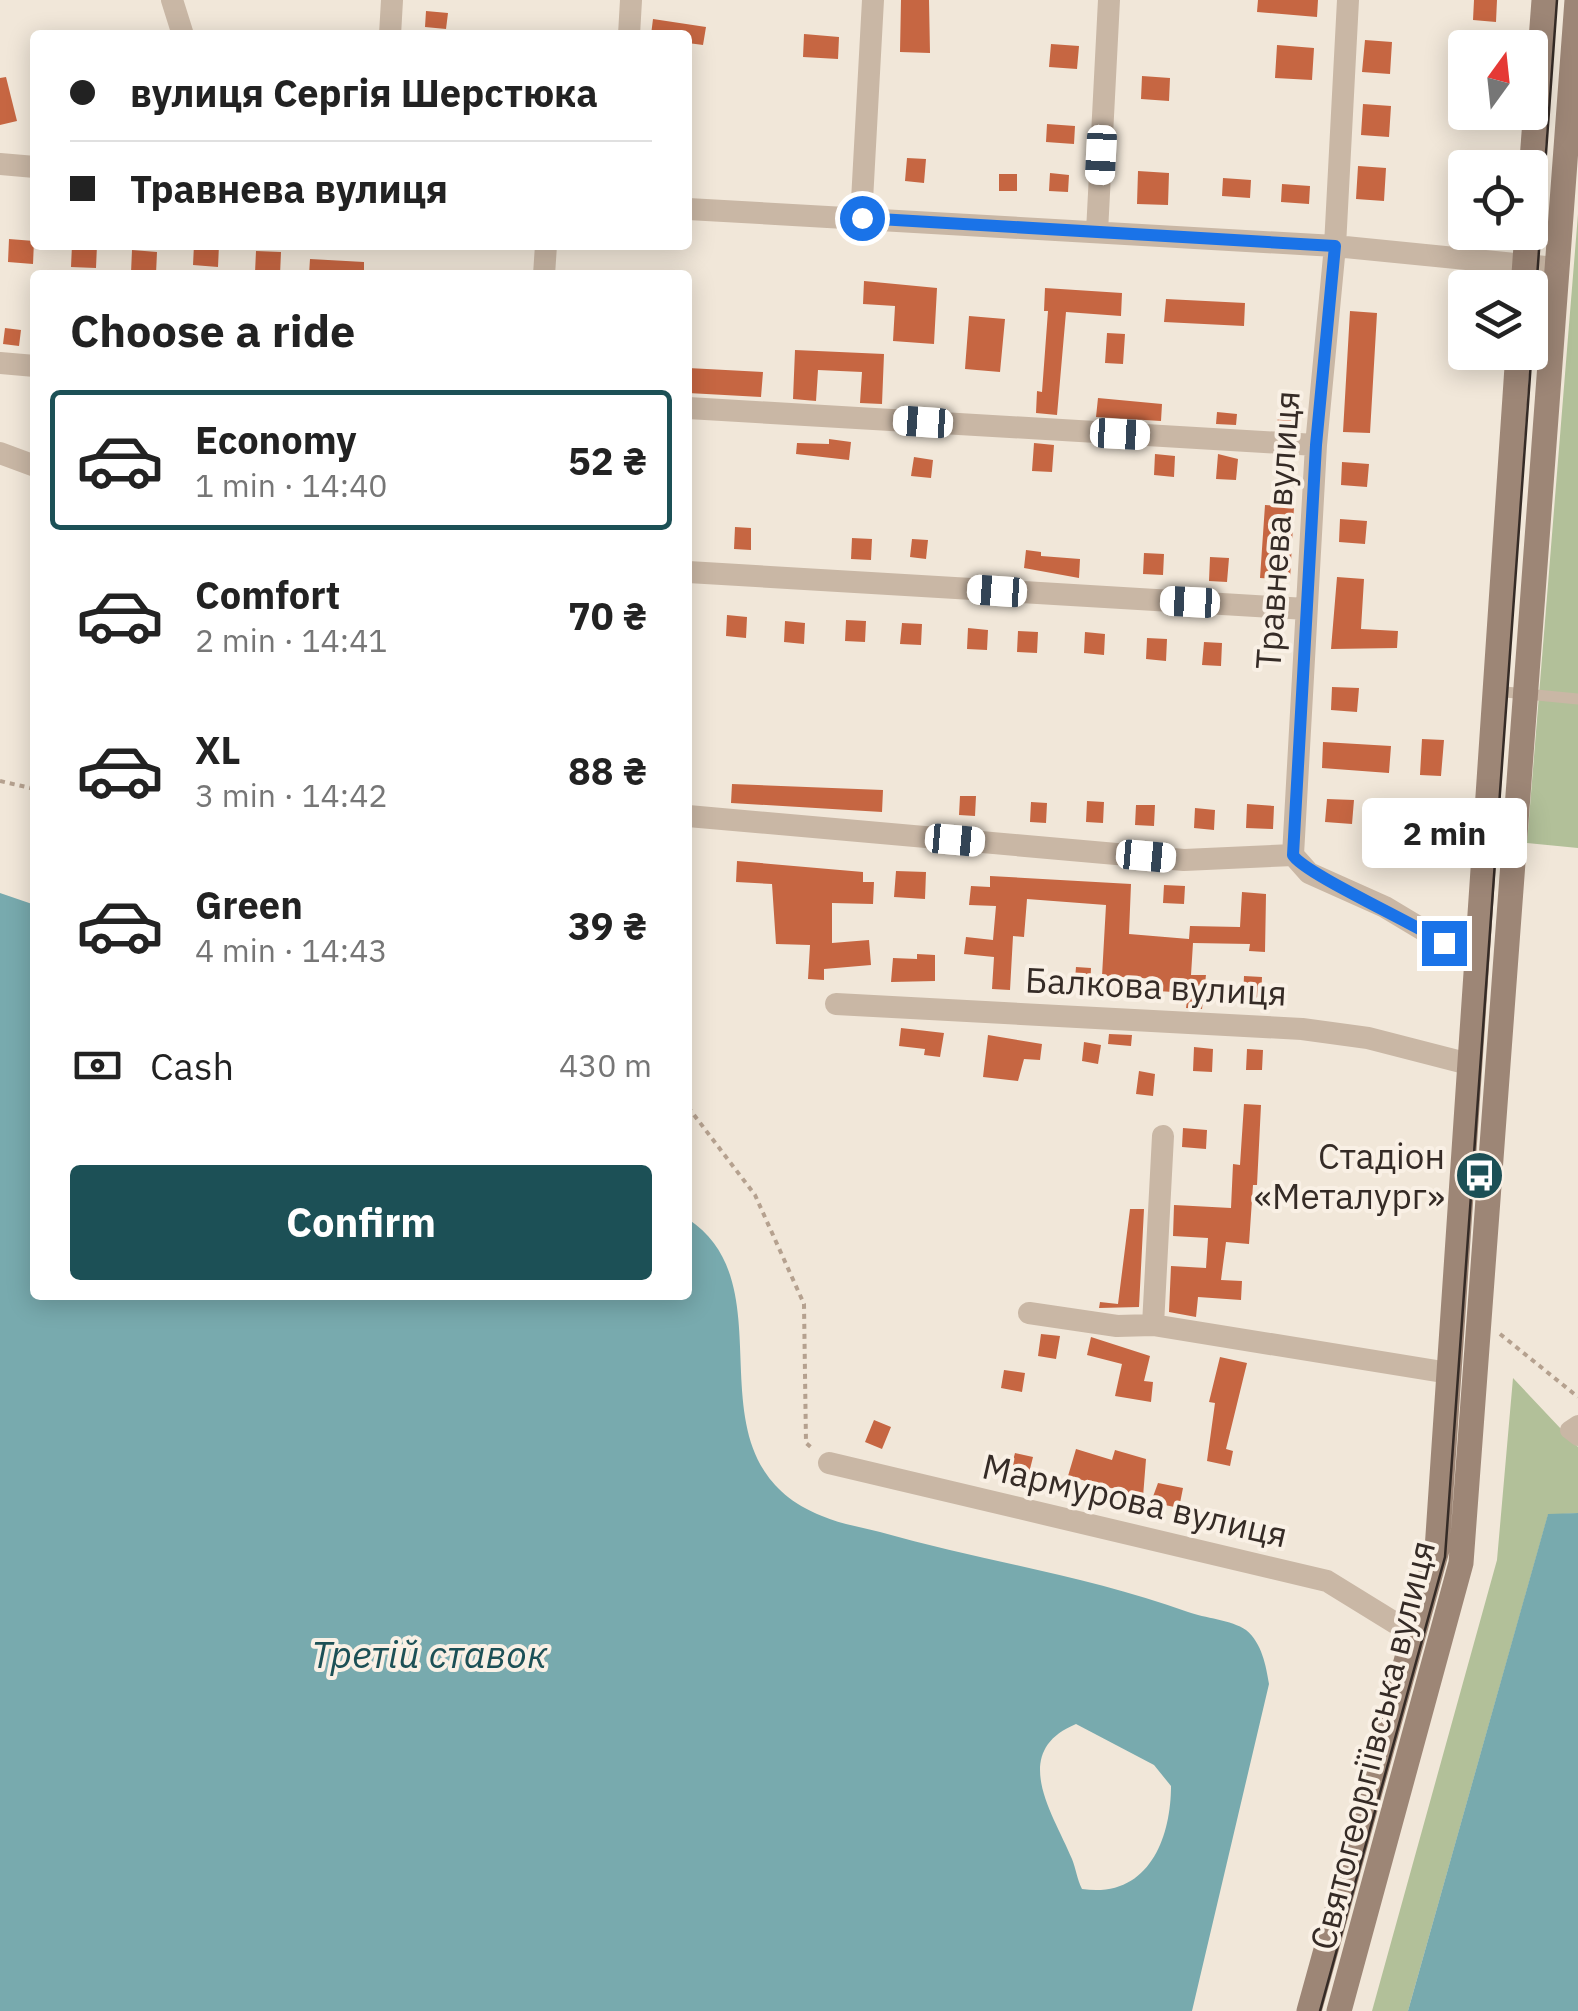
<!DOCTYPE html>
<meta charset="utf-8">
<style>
:root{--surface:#fff;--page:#f2f2f2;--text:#222;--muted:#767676;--line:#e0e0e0;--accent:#1c5056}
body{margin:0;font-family:"IBM Plex Sans",sans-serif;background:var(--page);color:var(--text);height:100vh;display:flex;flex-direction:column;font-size:38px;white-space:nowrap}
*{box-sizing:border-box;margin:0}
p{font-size:32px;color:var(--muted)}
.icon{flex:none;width:55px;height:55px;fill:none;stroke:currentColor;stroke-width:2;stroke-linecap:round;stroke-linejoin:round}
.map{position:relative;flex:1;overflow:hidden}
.drawer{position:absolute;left:30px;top:270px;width:662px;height:1030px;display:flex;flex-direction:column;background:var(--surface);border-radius:10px;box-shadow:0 5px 25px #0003}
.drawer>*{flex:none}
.top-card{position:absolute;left:30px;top:30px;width:662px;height:220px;border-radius:10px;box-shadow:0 5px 25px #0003;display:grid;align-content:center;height:220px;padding:0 40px;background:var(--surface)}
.needle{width:65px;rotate:15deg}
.fabs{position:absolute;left:1448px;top:30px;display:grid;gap:20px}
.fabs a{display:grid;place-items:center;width:100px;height:100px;border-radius:10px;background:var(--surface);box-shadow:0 5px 25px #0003;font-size:50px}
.end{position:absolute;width:45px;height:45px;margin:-22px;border:12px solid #1a73e8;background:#fff;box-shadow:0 0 0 5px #fff}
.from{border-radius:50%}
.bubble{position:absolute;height:70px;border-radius:10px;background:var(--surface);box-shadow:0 5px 25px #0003;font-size:32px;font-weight:700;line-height:70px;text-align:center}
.car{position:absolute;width:30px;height:60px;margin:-30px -15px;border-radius:12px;box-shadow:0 0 8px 2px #0007;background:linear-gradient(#fff 24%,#345 0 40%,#fff 0 76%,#345 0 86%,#fff 0)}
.top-card b{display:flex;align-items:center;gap:35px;height:95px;font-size:38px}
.top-card b+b{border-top:2px solid var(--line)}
.top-card i{width:25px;height:25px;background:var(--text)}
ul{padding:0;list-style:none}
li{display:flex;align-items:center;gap:30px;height:140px;margin:0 20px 15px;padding:0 20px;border:5px solid transparent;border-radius:10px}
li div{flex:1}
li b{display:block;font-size:38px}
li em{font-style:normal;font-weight:700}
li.selected{border-color:var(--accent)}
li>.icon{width:90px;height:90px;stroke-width:1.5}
h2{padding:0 40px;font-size:45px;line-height:120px}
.pay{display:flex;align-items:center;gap:25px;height:110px;padding:0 40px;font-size:38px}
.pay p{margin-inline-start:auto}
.action{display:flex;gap:20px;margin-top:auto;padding:20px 40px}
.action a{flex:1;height:115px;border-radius:10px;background:var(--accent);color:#fff;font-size:40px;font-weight:700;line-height:115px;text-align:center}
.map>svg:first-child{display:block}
.green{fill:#b2c099}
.water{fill:#78aaae;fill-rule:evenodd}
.building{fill:#c66642}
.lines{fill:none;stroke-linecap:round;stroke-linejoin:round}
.path{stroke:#b5a18f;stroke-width:4;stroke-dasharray:5 5;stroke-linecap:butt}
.service{stroke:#c9b7a5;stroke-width:11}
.pedestrian{stroke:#c9b7a5;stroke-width:18}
.minor{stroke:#c9b7a5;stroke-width:22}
.secondary{stroke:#9d8676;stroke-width:25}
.tram{stroke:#352b26;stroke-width:2.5}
.route{stroke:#1a73e8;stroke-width:12}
.labels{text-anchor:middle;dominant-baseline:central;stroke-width:8;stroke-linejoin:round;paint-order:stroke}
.street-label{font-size:35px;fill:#352b26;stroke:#f9f0e5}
.poi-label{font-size:35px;fill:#352b26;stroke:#f9f0e5;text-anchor:end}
.water-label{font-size:38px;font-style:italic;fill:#1c5056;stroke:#f9f0e5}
</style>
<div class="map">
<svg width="1578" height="2011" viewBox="0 0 1578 2011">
<rect width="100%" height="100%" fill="#f1e7d9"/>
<!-- green -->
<path class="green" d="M1578 214V848L1527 843Z
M1513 1378 1578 1447V1513L1548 1515 1408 2011H1372L1497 1560Z"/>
<!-- water -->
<path class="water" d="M0 893 35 905V1295H688V1219C793 1288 680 1459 822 1516 840 1524 861 1527 880 1532 982 1561 1088 1576 1188 1612 1204 1618 1232 1620 1246 1630 1262 1643 1266 1666 1269 1684L1192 2011H0ZM1076 1724 1154 1765 1171 1786C1171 1839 1148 1899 1082 1889 1077 1879 1076 1869 1072 1859 1054 1815 1008 1752 1076 1724Z
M1578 1513V2011H1408L1548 1514Z"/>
<!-- building -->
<path class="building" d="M901 0H929L930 53 900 52Z
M1258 0H1318L1317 17 1257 12Z
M1474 0H1497L1496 22 1473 20Z
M426 11 448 13 446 29 425 27Z
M653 19 706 27 703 45 688 43V35H651Z
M804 34 839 37 838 59 803 57Z
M1365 40 1392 42 1390 74 1362 72Z
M1051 44 1079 46 1077 69 1049 67Z
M1277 45 1314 48 1312 80 1275 78Z
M1142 76 1170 78 1169 101 1141 99Z
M6 77 17 121 0 125V78Z
M1363 104 1391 106 1389 137 1361 135Z
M1047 124 1075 126 1074 144 1046 142Z
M907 158 926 159 924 183 905 181Z
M1358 166 1386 168 1384 201 1356 199Z
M1138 171 1169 173 1168 205 1137 204Z
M1050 173 1069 175 1068 192 1049 191Z
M999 174H1017V191H999Z
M1223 178 1251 180 1250 198 1222 196Z
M1282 184 1310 186 1309 204 1281 202Z
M9 239 34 241 33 264 8 262Z
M72 245H97L96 268 71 267Z
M194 245H219L218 267 193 265Z
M132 250 157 252 156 274 131 273Z
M256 251 281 252 280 275 255 273Z
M310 259 364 262V275H309Z
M864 281 937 288 934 344 893 341 895 306 863 304Z
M1045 288 1122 293 1121 316 1066 312 1057 415 1036 413 1037 391 1042 392 1048 311H1044Z
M1166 299 1245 303 1244 326 1164 322Z
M1350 311 1377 313 1370 433 1343 432Z
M969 316 1005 319 1000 372 965 369Z
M5 328 21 330 19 346 3 344Z
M1107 333 1125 334 1123 364 1105 363Z
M795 350 884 354 882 404 860 403 862 372 818 370 816 401 793 399Z
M688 368 763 372 761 397 688 393Z
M1098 398 1162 404 1161 421 1096 417Z
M1217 412 1237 414 1236 425 1216 424Z
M1278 416 1298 417 1297 429 1277 428Z
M829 439 851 442 849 460 796 454 797 443 829 444Z
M1034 443 1054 445 1052 472 1032 471Z
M1155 454 1175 456 1174 477 1154 475Z
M1218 454 1238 459 1236 480 1216 479Z
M914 457 933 460 931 478 911 476Z
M1342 462 1369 464 1367 487 1341 485Z
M1265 505 1294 507 1290 580 1260 578Z
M1340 519 1367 521 1365 544 1339 542Z
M735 527 751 528V550L734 549Z
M852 538 872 539 871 560 851 559Z
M912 539 928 540 926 559 910 557Z
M1026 550 1041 552V556L1080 559 1079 578 1024 568Z
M1144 553 1164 554 1163 575 1143 574Z
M1210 557 1229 558 1227 582 1209 581Z
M1337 577 1364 579 1361 629 1398 631 1397 648 1331 649Z
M727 615 747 617 746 638 726 636Z
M846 620 866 621 865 642 845 641Z
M785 621 805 623 804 644 784 642Z
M902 623 922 624 921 645 900 644Z
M968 628 988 630 987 650 967 649Z
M1018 631 1038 632 1037 653 1017 652Z
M1085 632 1105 634 1104 655 1084 653Z
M1147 638 1167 639 1166 661 1146 659Z
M1204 642 1222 643 1221 666 1202 665Z
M1332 687 1359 688 1357 712 1331 710Z
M1422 739 1444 740 1441 776 1420 775Z
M1323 742 1391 746 1389 773 1322 768Z
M732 784 883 790 882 812 731 803Z
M960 796H976L975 816 959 815Z
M1327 799 1354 800 1352 824 1325 822Z
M1087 801 1104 802 1103 823 1086 822Z
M1031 802 1047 803 1046 823 1030 822Z
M1247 804 1274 806 1273 829 1246 828Z
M1411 804 1439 806 1437 838 1409 836Z
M1136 805H1155L1154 826 1135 825Z
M1195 808 1215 810 1214 830 1194 828Z
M737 861 863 872V882H874L873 904 832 903V943L869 940 871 965 824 969V980L808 979 810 945 776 944 772 884 736 882Z
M896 871 926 872 925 899 894 897Z
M990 876 1131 884 1129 934 1189 939 1190 926 1240 927 1242 892 1266 894 1265 952 1249 951 1250 944 1193 943 1191 975H1206L1202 1009 1186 1008 1188 993 1158 991 1159 979 1102 976 1106 905 1027 899 1024 937 1013 936 1010 990 992 989 994 957 964 954 966 937 993 940 996 906 969 905 971 886 990 887Z
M1164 885 1185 886 1184 904 1163 903Z
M917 954 935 955V981L891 982 893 958 917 959Z
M1076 967 1091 968 1090 992 1074 991Z
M1244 976 1262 977 1261 998 1243 997Z
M901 1028 944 1033 940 1057 924 1055 925 1049 899 1046Z
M1109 1034 1132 1035 1131 1046 1108 1044Z
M988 1035 1042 1044 1040 1060 1024 1059 1018 1081 983 1077Z
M1084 1042 1101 1045 1098 1064 1082 1061Z
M1194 1047 1213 1049 1212 1072 1193 1071Z
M1247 1049 1263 1050 1262 1070H1246Z
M1139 1071 1155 1074 1153 1096 1136 1094Z
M1244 1104 1261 1105 1257 1185H1253L1249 1244 1226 1242 1221 1280 1242 1281 1241 1300 1198 1297 1196 1317 1169 1312 1171 1266 1206 1268 1208 1238 1173 1236 1174 1205 1231 1208 1233 1164 1240 1165Z
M1183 1128 1207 1130 1206 1149 1182 1147Z
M1130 1209H1144L1139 1307 1099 1308 1100 1302 1118 1304Z
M1041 1334 1060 1336 1056 1359 1038 1356Z
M1091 1337 1150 1356 1144 1381 1153 1382 1151 1402 1115 1396 1122 1364 1087 1355Z
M1220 1357 1247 1363 1226 1449 1233 1451 1230 1466 1207 1461 1215 1403 1209 1402Z
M1004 1370 1025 1373 1022 1392 1001 1388Z
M874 1420 891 1427 882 1449 865 1442Z
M1076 1449 1112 1460 1115 1450 1146 1459 1143 1497 1068 1476Z
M1015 1453 1033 1457 1028 1477 1009 1475Z
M1158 1483 1183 1488 1179 1508 1151 1502Z"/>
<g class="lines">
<!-- path -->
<path class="path" d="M0 781 35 789
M688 1107 755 1195 804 1304 806 1443 814 1450
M1500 1334 1578 1397"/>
<!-- service -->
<path class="service" d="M1495 691 1578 699"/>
<!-- pedestrian -->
<path class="pedestrian" d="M1578 1424 1569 1430 1578 1437"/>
<!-- minor -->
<path class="minor" d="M172 0 183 35
M1348 0 1335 246 1316 445 1293 855 1309 873 1385 907 1445 943 1478 945
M390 35 392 0
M629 35 631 0
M0 164 35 167
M688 209 1335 246 1556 268
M861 219 873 0
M1097 232 1109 0
M544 275 546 245
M0 363 35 366
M688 408 1316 445
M0 453 35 466
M688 572 1306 609
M688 816 1184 860 1293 855
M836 1004 1302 1029 1368 1038 1469 1064
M1029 1313 1117 1326 1153 1325 1449 1373
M1153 1325 1163 1136
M829 1463 1327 1581 1413 1634"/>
<!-- secondary -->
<path class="secondary" d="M1530 187 1544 0
M1523 288 1527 232
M1309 2011 1437 1550 1518 352
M1339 2011 1461 1563 1577 0"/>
<!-- tram -->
<path class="tram" d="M1320 2011 1445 1557 1557 0"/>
</g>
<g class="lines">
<!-- route -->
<path class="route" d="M862 218 1335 246 1316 445 1293 855C1303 873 1416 924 1444 943"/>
</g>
<!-- icons -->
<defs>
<symbol id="bus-disc" viewBox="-11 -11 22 22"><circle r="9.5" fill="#1c5056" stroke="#f9f0e5"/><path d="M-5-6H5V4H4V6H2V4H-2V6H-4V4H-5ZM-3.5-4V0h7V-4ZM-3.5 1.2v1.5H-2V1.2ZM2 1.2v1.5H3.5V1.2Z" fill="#fff"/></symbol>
</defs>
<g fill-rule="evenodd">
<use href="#bus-disc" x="1452" y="1148" width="55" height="55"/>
</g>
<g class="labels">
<!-- street labels -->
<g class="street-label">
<text transform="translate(1277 530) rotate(-86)">Травнева вулиця</text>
<text transform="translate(1156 986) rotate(3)">Балкова вулиця</text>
<text transform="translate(1135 1500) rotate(13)">Мармурова вулиця</text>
<text transform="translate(1372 1745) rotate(-76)">Святогеоргіївська вулиця</text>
</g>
<!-- poi labels -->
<g class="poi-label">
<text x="1445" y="1156">Стадіон<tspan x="1445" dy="40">«Металург»</tspan></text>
</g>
<!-- water labels -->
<g class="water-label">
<text x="429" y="1653">Третій ставок</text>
</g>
</g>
</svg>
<div class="fabs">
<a><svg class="needle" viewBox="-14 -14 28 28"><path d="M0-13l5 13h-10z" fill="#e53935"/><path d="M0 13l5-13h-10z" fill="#767676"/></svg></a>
<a><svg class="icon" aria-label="locate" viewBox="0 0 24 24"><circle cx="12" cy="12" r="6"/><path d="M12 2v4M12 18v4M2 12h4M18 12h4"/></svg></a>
<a><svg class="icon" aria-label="layers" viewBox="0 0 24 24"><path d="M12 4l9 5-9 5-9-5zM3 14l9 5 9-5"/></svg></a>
</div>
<i class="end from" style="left:862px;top:218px"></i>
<i class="end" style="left:1444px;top:943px"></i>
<div class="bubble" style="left:1362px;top:798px;width:165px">2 min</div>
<i class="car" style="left:1101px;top:155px;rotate:183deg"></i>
<i class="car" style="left:923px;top:422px;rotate:274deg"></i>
<i class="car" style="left:1120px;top:434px;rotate:93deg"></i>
<i class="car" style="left:997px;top:591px;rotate:274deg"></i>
<i class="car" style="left:1190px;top:602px;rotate:273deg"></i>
<i class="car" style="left:955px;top:840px;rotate:95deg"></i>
<i class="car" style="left:1146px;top:856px;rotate:95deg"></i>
<div class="top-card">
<b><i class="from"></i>вулиця Сергія Шерстюка</b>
<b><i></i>Травнева вулиця</b>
</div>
<section class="drawer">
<h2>Choose a ride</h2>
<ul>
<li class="selected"><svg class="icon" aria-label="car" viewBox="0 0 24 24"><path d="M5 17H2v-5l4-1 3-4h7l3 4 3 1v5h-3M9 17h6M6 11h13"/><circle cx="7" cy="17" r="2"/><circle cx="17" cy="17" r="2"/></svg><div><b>Economy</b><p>1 min · 14:40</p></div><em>52 ₴</em></li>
<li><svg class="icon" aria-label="car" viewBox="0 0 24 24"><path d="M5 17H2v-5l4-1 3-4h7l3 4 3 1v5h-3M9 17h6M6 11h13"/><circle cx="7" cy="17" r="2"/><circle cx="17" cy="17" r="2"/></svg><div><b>Comfort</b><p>2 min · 14:41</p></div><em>70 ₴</em></li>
<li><svg class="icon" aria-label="car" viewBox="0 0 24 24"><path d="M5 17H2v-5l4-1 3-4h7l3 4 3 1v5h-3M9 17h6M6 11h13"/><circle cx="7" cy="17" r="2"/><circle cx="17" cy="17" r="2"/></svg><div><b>XL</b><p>3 min · 14:42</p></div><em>88 ₴</em></li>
<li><svg class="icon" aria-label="car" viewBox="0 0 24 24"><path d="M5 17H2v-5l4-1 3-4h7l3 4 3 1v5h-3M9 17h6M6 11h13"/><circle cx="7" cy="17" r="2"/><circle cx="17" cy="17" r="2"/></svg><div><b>Green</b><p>4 min · 14:43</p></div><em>39 ₴</em></li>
</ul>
<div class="pay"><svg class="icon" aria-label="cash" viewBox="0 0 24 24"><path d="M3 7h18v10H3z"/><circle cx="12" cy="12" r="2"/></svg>Cash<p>430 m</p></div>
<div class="action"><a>Confirm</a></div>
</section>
</div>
